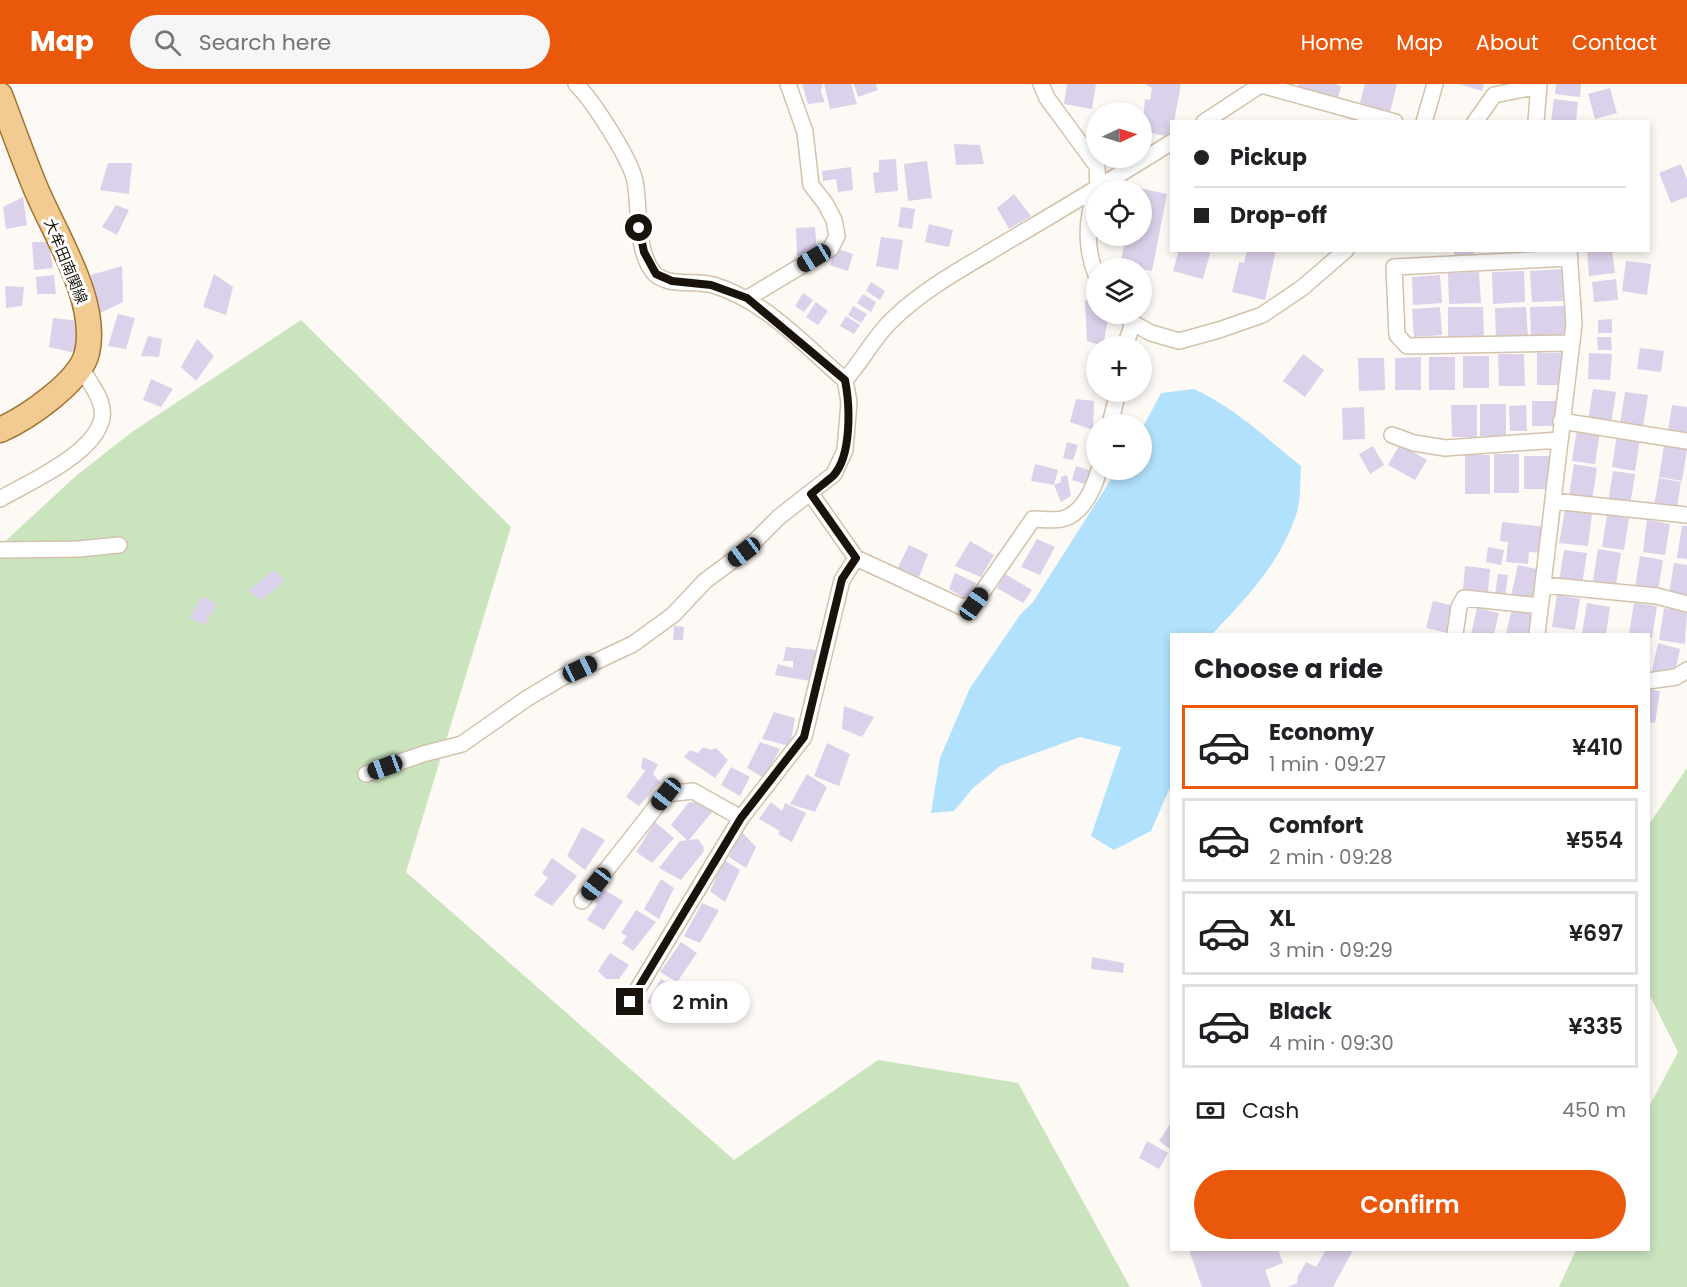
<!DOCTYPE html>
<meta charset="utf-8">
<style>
:root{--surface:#fff;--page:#f6f6f6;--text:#202124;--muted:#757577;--line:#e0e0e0;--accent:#ea580c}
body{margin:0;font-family:Poppins,"Noto Sans JP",sans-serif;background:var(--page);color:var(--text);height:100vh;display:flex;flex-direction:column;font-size:22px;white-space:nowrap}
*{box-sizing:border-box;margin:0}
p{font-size:20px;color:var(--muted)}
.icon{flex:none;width:33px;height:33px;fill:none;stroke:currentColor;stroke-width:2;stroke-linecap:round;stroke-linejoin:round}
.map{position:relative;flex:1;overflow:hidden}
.panel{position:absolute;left:1170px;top:549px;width:480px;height:618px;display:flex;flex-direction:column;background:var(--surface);border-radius:0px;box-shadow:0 3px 9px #0003}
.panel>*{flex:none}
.hud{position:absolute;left:1170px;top:36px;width:480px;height:132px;border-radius:0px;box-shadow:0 3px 9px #0003;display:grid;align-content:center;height:132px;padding:0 24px;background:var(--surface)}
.needle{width:39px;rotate:86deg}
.controls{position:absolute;left:1086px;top:18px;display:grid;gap:12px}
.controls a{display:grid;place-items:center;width:66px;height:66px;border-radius:50%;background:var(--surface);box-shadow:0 3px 9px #0003;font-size:30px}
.end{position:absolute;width:27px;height:27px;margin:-14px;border:8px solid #19130b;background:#fff;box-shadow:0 0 0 3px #fff}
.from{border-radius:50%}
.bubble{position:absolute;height:42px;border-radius:21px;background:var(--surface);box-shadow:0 3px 9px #0003;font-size:20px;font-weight:600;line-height:42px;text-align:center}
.car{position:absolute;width:18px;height:36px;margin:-18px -9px;border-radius:8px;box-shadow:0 0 4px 2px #0007;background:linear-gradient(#222 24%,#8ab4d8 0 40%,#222 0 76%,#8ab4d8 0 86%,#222 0)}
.hud b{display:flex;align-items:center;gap:21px;height:57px;font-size:22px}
.hud b+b{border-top:2px solid var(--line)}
.hud i{width:15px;height:15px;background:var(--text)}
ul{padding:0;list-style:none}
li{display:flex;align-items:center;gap:18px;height:84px;margin:0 12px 9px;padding:0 12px;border:3px solid var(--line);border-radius:0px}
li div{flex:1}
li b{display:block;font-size:22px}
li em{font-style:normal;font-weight:600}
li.active{border-color:var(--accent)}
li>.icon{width:54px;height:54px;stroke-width:1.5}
h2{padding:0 24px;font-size:27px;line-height:72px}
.pay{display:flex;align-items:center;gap:15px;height:66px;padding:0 24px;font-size:22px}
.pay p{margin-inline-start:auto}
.cta{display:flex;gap:12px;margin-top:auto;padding:12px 24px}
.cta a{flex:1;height:69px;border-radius:36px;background:var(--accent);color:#fff;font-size:24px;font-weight:600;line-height:69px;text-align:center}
header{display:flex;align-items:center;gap:36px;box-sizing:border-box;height:84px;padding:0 30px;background:var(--accent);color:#fff}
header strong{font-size:28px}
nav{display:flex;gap:33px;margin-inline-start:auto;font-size:21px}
.search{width:420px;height:54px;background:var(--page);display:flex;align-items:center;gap:15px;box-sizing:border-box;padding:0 21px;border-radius:33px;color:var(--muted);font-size:22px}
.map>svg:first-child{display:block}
.green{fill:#cae4be}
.water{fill:#b1e1fc}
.building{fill:#dbd1ea}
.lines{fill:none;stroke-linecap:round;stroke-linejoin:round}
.minor-casing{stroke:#d3c2ac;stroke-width:18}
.primary-casing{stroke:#a17433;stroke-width:27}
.minor{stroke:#fff;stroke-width:15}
.primary{stroke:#f2cb92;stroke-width:24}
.route{stroke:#19130b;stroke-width:8}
.labels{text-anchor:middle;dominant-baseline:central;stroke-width:6;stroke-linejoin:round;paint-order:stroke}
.street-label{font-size:15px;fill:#19130b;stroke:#fff}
</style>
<header>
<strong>Map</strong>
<div class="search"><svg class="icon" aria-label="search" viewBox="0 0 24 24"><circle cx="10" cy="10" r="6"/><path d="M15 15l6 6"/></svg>Search here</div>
<nav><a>Home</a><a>Map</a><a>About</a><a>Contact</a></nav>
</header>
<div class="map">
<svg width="1687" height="1203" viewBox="0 0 1687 1203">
<rect width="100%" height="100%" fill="#fdf9f4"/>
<!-- green -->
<path class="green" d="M301 236 511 443 406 788 734 1076 878 976 1018 999 1130 1203H0V462L77 391 132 348Z
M1687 684V1203H1559L1576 1166H1648L1649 1023 1678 968 1649 910 1648 742Z"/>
<!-- water -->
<path class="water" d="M1194 305C1234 323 1267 355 1301 382 1300 396 1301 414 1297 428 1281 478 1247 514 1212 550H1172L1171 701 1151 747 1114 766 1091 752 1121 663 1080 653 1000 682 973 704 954 727 931 729 940 674 970 604 1020 531 1033 518 1117 386H1142V345L1161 309Z"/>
<!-- building -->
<path class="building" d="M802 0H822L821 8 825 18 808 20Z
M824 0H851L857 20 830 25Z
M854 0H876L878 6 858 13Z
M1067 0H1096L1092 25 1064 20Z
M1145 0H1181L1174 38H1172L1170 53 1142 47 1145 15 1150 16 1152 4Z
M1299 0H1335L1341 2 1338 14 1298 4Z
M1365 0H1397L1390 28 1360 19Z
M1459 0H1484L1482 7Z
M1556 0H1581L1580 13 1555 10Z
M1610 4 1617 29 1595 35 1588 10Z
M1554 15 1578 18 1576 38H1551Z
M954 60 980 61 984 80 956 81Z
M896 75 898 107 875 109 873 89 879 88V76Z
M927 77 932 114 908 117 904 80Z
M108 79H132L129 110 100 106Z
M1681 80 1687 95V113L1671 119 1659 89Z
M851 83 853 106 838 108 836 95 823 97 822 87Z
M1134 103 1167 110 1152 187 1120 181 1126 152H1142V106H1133Z
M1014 110 1031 132 1009 145 997 124Z
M23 113 27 141 6 145 3 123Z
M116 121 129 126 117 151 102 143Z
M901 123 915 125 912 145 898 143Z
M929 140 953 146 949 163 925 158Z
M815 143 817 171 797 172 796 144Z
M881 153 903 156 898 186 876 182Z
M32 158H48L53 184 34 186Z
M836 164 853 170 848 187 830 181Z
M1179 166H1211L1203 195 1173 187Z
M1247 166H1276L1265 216 1232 208 1239 178 1244 179Z
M1454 166H1474V173H1454Z
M1587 166H1612L1615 189 1589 192Z
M1626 177 1651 180 1647 211 1622 207Z
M122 182 123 218 100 229 91 191Z
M1562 185 1563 217 1532 218 1530 187Z
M1524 187 1525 218 1493 220 1492 188Z
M1479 188 1481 219 1449 220 1448 189Z
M214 190 233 203 226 231 203 223Z
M54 191 56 210H37L36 193Z
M1440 191 1442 219 1413 221 1412 193Z
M1616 195 1618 216 1594 218 1592 198Z
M871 198 885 207 880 216 866 207Z
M5 202 24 203 22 222 6 224Z
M803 209 813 216 804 228 795 222Z
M863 210 876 218 871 228 857 219Z
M1085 216 1096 221V230H1109L1103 262 1087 257Z
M816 218 828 227 818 241 806 233Z
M853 222 867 230 861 239 848 231Z
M1566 222 1567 254 1531 255 1530 223Z
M1440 223 1442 251 1414 253 1412 225Z
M1448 223H1483L1484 254 1448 255Z
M1526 223 1528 254 1496 256 1495 224Z
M118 230 135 234 126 265 108 262Z
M846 232 860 241 854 250 840 242Z
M53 234 79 237 75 269 49 263Z
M1612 235V249H1598V236Z
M148 252 162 255 159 273 141 272Z
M1597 253H1611L1612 266H1598Z
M197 255 214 272 196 297 181 283Z
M1640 264 1664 267 1661 288 1637 285Z
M1537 269H1563V301H1537Z
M1589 269 1612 270 1610 296 1588 295Z
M1303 270 1324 286 1305 313 1283 297Z
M1498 270H1524L1525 302H1499Z
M1463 272H1489V304H1463Z
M1421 273V306H1395V274Z
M1429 273H1455V306H1429Z
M1358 274H1384L1385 306 1359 307Z
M151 295 173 305 161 323 143 316Z
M1593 305 1616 308 1611 340 1588 336Z
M1625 308 1648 311 1643 343 1620 340Z
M1076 315 1094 317 1093 346 1070 338Z
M1532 317H1557V342H1532Z
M1480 320H1506V352H1480Z
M1451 321H1477V353H1452Z
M1526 321 1527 347H1510L1509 322Z
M1672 321 1687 323V355L1667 352Z
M1364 323 1365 355 1343 356 1342 324Z
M1577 345 1600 348 1595 380 1572 377Z
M1617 351 1640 355 1635 387 1612 383Z
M1067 358 1078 361 1073 376 1063 374Z
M1400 360 1427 376 1415 396 1388 381Z
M1664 361 1687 365 1682 397 1659 393Z
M1373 362 1384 381 1370 390 1359 370Z
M1494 370H1519V409H1494Z
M1465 371H1490V410H1465Z
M1524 372H1550V405H1524Z
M1035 380 1058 386 1054 401 1031 397Z
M1574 380 1597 384 1592 416 1569 412Z
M1076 382 1092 387 1088 401 1072 396Z
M1613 387 1635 390 1630 422 1608 419Z
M1067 391 1071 412 1061 418 1054 401 1061 398V393Z
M1659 394 1681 398 1676 429 1653 426Z
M1565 426 1592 430 1588 462 1559 459Z
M1607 431 1629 434 1624 466 1602 463Z
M1647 436 1670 440 1665 471 1643 468Z
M1502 438 1545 443 1542 469 1529 468 1528 480 1506 478 1508 458 1500 457Z
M1682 442H1687V475L1677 474Z
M1037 455 1055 463 1040 491 1021 483Z
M970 457 994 471 981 493 955 482Z
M909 461 928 470 919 493 897 485Z
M1488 463 1504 466 1501 481 1486 478Z
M1598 465 1621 469 1616 500 1593 497Z
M1564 466 1587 469 1582 501 1559 497Z
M1640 472 1663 476 1658 507 1635 504Z
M1674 479 1687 481V513L1669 511Z
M1518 481 1541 486 1534 517 1511 512Z
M1465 482 1490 485 1488 508 1463 506Z
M274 486 285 497 261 516 248 507Z
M955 489 976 499 968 516 949 505Z
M1005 490 1032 506 1023 519 997 504Z
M1498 490 1508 491 1505 513 1495 511Z
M1557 511 1580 515 1575 546 1552 543Z
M202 512 217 520 205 541 189 534Z
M1433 517 1455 522 1448 549 1426 544Z
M1587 519 1610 523 1606 550H1582Z
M1634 519 1657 522 1652 554H1648V550H1629Z
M1477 524 1499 529 1494 550H1471Z
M1664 524 1687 527 1685 560 1659 556Z
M1512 525 1534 531 1530 550H1506Z
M674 542 684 543 683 556H673Z
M1658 559 1680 565 1674 592 1652 587Z
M786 563 816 566 810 597 775 591 778 580 793 584V577H783Z
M1648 605 1660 607 1655 639 1648 638Z
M844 622 874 633 862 653 842 645Z
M774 628 795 634 790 662 762 655Z
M760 658 780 665 764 694 747 684Z
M827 659 850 670 839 702 814 692Z
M703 663 711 666 716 664 728 676 715 694 684 673 690 666 698 669Z
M643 673 658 680 653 690 660 698 639 722 626 713 645 687 641 684Z
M731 683 750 693 740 712 721 701Z
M807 690 827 703 815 728 790 720Z
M689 718 701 719 714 726 688 757 671 741Z
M771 718 782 727 785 719 806 729 792 758 778 750 780 747 759 735Z
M655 738 674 754 652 779 636 768Z
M582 743 605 756 585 786 567 772Z
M741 747 756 763 746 784 729 773Z
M698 755 703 762 704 767 681 796 659 784 680 757Z
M552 774 577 792 552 822 534 811 548 794 542 789Z
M724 776 740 786 725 818 710 807Z
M661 795 674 804 659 835 644 825Z
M601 804 623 817 604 846 587 836 597 820 592 816Z
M702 819 719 826 700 859 684 852Z
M636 826 656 838 633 867 622 859 627 852 621 849Z
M681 858 697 869 677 898 660 888Z
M610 869 629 881 619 895H606L598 887Z
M1092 873 1124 879 1123 889 1091 885Z
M661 895 677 905 666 928 647 918Z
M1172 1037V1066L1159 1057Z
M1147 1057 1168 1069 1159 1085 1139 1074Z
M1189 1166H1278L1283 1179 1265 1186 1271 1203H1202Z
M1326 1166H1353L1333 1203H1288L1297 1199 1298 1192 1306 1178 1316 1183Z"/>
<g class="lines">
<defs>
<path id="minor" d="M1041 0 1047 14 1097 82 1098 106
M1261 1 1395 38
M1204 38 1262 0
M1424 38 1435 0
M1475 38 1494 11 1539 2
M1536 38 1539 0
M1096 110C1085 135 1086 166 1096 191
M1570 174 1394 183 1397 251 1407 262 1572 259
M748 214 831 164 837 152 834 136 825 119 811 101 805 48 788 0
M1124 230 1133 239 1151 249 1179 257 1219 246 1262 231 1302 204 1346 166
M1125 262 1133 239
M845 296C863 276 873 254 893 235 925 204 965 183 1003 160 1059 127 1116 93 1172 58
M1561 337 1687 357
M1110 340 1118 308
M1392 351 1414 359 1445 364 1559 356
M811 410 856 474 962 523 974 520 1033 435C1042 435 1053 437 1062 435 1083 430 1094 404 1099 386
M0 415C29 398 95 370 102 334 105 316 89 298 81 284
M1553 417 1687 431
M0 466 79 465 119 461
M1543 501 1657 512 1687 520
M1455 550 1459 523 1464 514 1540 522
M1537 550 1574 240 1569 166
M1648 597 1676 593 1687 586
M366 690 423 670 462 660 526 615 563 593 633 560 673 531 705 497 744 468 779 433 834 390 845 366 849 318 845 296C805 262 765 216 713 201 696 196 669 203 655 190 635 169 640 122 635 97 630 74 593 17 576 0
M582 817 666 710 693 707 741 734
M630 918 741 734 804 653 842 496 856 474"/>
<path id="primary" d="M0 11C12 42 23 74 36 105 55 151 99 217 87 269 80 298 27 334 0 346"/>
</defs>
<!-- minor casing -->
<use href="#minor" class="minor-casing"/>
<!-- primary casing -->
<use href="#primary" class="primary-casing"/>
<!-- minor -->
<use href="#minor" class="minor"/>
<!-- primary -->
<use href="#primary" class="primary"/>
</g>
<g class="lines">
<!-- route -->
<path class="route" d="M630 918 741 734 804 653 842 495 856 474 811 410C818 404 826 398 833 392 852 372 850 321 845 296L747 214 711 201 672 197 656 190 644 168 639 144"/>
</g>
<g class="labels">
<!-- street labels -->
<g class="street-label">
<text transform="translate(66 177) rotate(68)">大牟田南関線</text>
</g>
</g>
</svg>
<div class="controls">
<a><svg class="needle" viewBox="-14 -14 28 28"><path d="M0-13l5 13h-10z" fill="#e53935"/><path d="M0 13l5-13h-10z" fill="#757577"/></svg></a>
<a><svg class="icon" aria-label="locate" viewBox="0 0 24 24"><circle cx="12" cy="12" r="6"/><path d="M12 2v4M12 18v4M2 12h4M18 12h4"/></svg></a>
<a><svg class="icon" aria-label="layers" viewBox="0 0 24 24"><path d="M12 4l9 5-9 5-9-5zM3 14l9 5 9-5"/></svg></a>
<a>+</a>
<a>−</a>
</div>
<i class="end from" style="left:639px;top:144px"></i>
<i class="end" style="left:630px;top:918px"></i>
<div class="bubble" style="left:651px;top:897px;width:99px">2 min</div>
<i class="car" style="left:814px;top:174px;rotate:239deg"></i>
<i class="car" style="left:744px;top:468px;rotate:233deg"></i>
<i class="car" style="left:974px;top:520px;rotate:35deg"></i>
<i class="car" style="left:580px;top:585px;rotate:65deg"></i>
<i class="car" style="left:385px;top:683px;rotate:250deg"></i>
<i class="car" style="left:666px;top:710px;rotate:218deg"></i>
<i class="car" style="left:596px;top:800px;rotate:218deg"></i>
<div class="hud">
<b><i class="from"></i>Pickup</b>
<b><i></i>Drop-off</b>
</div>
<section class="panel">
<h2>Choose a ride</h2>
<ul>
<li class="active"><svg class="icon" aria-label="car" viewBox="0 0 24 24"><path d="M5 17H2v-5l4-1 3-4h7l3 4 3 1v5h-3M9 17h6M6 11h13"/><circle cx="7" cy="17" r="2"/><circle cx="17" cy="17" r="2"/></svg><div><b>Economy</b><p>1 min · 09:27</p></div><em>¥410</em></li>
<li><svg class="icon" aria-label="car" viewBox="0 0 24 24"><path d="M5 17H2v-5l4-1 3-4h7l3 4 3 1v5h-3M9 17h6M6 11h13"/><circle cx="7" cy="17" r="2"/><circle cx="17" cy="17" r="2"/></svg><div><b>Comfort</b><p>2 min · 09:28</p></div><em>¥554</em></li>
<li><svg class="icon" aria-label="car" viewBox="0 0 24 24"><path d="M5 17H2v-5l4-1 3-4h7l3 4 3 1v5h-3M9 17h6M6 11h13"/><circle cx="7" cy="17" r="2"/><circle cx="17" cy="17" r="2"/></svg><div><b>XL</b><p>3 min · 09:29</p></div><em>¥697</em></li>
<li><svg class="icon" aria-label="car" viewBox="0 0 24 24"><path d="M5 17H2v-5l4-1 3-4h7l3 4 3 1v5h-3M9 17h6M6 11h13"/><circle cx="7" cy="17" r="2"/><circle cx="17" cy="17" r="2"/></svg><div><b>Black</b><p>4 min · 09:30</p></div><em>¥335</em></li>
</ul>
<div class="pay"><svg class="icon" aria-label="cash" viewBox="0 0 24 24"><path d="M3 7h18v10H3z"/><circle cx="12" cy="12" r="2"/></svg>Cash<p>450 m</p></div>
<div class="cta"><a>Confirm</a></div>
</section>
</div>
